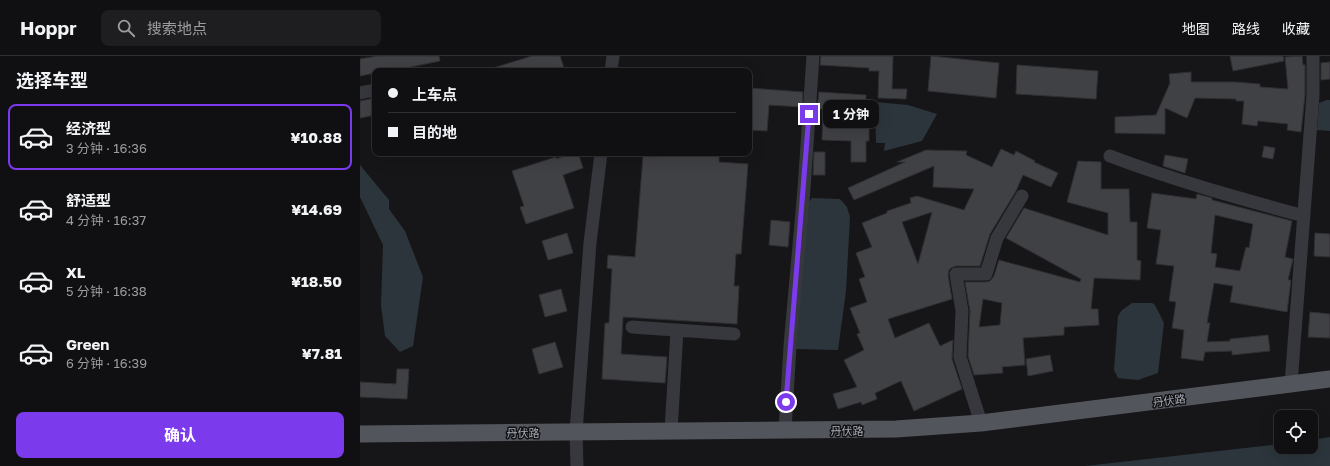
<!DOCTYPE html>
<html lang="zh">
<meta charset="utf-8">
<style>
:root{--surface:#101012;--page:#1e1e20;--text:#f1f3f6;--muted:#9c9d9f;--line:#303032;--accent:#7c3aed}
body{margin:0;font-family:"Golos Text","Noto Sans SC",sans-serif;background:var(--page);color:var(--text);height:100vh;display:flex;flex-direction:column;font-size:15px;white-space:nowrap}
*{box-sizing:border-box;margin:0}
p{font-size:13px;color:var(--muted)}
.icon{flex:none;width:22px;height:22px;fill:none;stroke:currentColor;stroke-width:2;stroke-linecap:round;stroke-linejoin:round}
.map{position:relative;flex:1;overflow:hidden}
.sheet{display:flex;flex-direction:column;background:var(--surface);width:360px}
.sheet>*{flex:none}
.top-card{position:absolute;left:12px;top:12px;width:380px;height:88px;border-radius:8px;box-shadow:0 4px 16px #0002,0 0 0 1px var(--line);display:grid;align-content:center;height:88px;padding:0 16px;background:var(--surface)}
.controls{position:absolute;left:914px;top:354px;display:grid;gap:8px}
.controls a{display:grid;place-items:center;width:44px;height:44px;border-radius:8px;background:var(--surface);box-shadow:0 4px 16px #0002,0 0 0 1px var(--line);font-size:20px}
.end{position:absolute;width:18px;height:18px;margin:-9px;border:5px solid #7c3aed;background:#fff;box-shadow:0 0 0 2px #fff}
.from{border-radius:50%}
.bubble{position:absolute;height:28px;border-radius:8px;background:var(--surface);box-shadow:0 4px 16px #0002,0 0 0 1px var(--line);font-size:13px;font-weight:700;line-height:28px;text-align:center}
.top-card b{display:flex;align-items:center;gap:14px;height:38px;font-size:15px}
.top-card b+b{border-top:1px solid var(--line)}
.top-card i{width:10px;height:10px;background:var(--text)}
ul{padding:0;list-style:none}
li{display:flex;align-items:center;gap:12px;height:66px;margin:0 8px 6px;padding:0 8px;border:2px solid transparent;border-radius:8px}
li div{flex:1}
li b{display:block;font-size:15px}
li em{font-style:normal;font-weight:700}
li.selected{border-color:var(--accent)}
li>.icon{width:36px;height:36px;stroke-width:1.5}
h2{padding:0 16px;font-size:18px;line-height:48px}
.cta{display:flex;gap:8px;margin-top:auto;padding:8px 16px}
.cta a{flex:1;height:46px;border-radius:8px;background:var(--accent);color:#fff;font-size:16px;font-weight:700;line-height:46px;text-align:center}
header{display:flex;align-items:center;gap:24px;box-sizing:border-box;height:56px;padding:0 20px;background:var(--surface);border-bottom:1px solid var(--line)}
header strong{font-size:19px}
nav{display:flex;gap:22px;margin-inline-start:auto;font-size:14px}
.search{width:280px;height:36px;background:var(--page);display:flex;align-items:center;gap:10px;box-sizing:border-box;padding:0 14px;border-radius:8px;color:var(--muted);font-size:15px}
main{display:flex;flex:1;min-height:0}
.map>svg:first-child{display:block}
.water{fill:#2c353c}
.building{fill:#404145;stroke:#303034;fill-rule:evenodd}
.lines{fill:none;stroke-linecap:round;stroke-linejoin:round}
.minor{stroke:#37383d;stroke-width:13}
.major{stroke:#53555c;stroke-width:17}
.route{stroke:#7c3aed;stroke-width:5}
.labels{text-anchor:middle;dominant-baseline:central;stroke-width:3;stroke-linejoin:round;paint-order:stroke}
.street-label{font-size:11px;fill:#a8adb8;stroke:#111113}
</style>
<header>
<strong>Hoppr</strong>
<div class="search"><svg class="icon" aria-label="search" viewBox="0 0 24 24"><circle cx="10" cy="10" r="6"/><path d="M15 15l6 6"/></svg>搜索地点</div>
<nav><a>地图</a><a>路线</a><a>收藏</a></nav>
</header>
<main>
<section class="sheet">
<h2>选择车型</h2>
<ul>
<li class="selected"><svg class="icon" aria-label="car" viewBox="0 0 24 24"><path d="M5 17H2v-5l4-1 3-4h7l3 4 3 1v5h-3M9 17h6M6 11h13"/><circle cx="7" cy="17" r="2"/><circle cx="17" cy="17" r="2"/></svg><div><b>经济型</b><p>3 分钟 · 16:36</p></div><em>¥10.88</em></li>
<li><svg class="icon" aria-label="car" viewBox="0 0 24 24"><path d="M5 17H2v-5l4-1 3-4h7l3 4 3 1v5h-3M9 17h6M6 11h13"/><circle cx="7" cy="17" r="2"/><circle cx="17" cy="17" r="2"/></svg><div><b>舒适型</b><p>4 分钟 · 16:37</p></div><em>¥14.69</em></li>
<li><svg class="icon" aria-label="car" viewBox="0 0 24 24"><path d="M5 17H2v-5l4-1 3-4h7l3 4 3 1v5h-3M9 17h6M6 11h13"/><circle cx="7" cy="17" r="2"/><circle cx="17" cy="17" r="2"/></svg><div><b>XL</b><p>5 分钟 · 16:38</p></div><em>¥18.50</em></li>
<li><svg class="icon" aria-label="car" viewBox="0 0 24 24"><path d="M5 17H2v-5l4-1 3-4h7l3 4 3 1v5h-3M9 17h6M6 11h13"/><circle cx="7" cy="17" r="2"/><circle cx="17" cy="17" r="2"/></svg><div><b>Green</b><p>6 分钟 · 16:39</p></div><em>¥7.81</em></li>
</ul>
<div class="cta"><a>确认</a></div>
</section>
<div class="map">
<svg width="970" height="410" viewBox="0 0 970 410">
<rect width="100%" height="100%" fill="#161618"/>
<!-- water -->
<path class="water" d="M967 44H970V75L957 74 959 47Z
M515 46 548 49 577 58 562 85 524 95 525 87H516Z
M0 109 29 144V153L45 175 63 221 53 290 40 296 25 280 21 249 23 189 0 141Z
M452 142 480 143 487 151 490 161 486 235 478 294 436 293 448 147Z
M772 247H792L795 249 804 267 798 317 778 324 758 322 754 314 758 260 762 254Z
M970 381V410H725L921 388V391H951V384Z"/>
<!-- building -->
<path class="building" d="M18 0H79L80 5 31 15H15V17L0 20V3Z
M172 0H200L205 15H131L130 13Z
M461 0H533L532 33H547L546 43 518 42 519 15H509V12L460 9Z
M571 0 639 7 636 42 568 35Z
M870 0H923L924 5 873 15Z
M942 0 943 9H945V39L941 76 927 74 928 68 898 65 897 70 882 68 884 45H876V43L835 42 827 62 805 52V78L755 77V61L796 59 810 27 809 18 831 16V26H875L900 28V31L928 33 925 1Z
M970 6V23L961 24V7Z
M657 9 738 15 736 43 656 38Z
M389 32 443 36 442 51 409 49 407 75 389 74Z
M459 36 506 39 505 72H509V85H506V106H491V85L462 84 463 53H457Z
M15 42V59L0 62V45Z
M904 90 915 92 913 103 902 101Z
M641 93 654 99 656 95 675 105 674 106 698 117 691 131 663 119 656 135 630 178 620 210H596L591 212 589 214 588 219 592 243 528 263 535 282 569 267 580 290 593 284 592 303 602 333 554 355 541 325 515 337 517 343 502 349 501 346 478 353 473 338 497 331 484 304 504 294 497 278 500 277 490 252 507 246 499 223 505 221 496 197 512 191 502 167 527 157V155L551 147 550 142 557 140 604 154 614 133 573 131 574 110 494 144 488 132 545 106H537L566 94 607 95 606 99 632 111ZM572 156 558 208 542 166Z
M454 96H465V119H453Z
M214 97H218L223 112 203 119 214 152 166 168 160 151 164 150 152 115 196 101V103Z
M298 97H359V106L388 108 381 198H376L374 230H379L377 268 263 261 261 298 307 301 305 327 242 323 245 267H249L252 213 247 212 248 199 275 201 283 100 297 101Z
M805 99 828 103 825 117 803 110Z
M718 105 741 106V133H769L770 166H777V204L781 205 780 224 734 222 731 253H738L739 269 704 271V279L663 282 665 309 642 311 643 317 614 319 608 300 610 255 605 226H626L630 225 634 220 639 204 720 226 721 223 646 182 664 152 748 179V157L707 146ZM623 243 642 247 640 269 619 271Z
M792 137 836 143 837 138 852 142V144L932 165 925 201 933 203 928 224H931L927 256 870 246 873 230 854 227 847 267H850L847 286 870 285V283L908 279 910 295 872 299V295L845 296 843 305 821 302 824 274 812 272 816 246 809 245 814 210 796 208 801 174 787 172ZM855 159 893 168 889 192 886 191 880 215 855 211 857 198 851 197Z
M411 164 430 166 428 191 409 189Z
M207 177 213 197 188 204 182 185Z
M955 177 970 178V201L954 200Z
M201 233 207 255 185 261 179 239Z
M950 256 970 258V282L948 281Z
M195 286 203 311 179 318 172 293Z
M690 299 693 315 668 320 666 303Z
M37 313H49L47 343 0 341V326L36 328Z"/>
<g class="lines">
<!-- minor -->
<path class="minor" d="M251 15 253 0
M0 37 15 34
M750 100C813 124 878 142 944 160
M272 271 374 278
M931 328 953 39V0
M621 367 600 301 602 255 596 218H626L637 182 662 140
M425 374 430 290 444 133 453 0
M311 375 317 274
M217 410 216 376 230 187 241 97"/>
<!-- major -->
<path class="major" d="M0 378 536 373 621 367 970 323"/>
</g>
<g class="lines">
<!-- route -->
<path class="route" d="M426 346 449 58"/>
</g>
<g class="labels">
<!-- street labels -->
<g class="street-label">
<text transform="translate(809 344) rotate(-7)">丹伏路</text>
<text x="487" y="374">丹伏路</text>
<text x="163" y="376">丹伏路</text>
</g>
</g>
</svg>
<div class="controls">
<a><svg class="icon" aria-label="locate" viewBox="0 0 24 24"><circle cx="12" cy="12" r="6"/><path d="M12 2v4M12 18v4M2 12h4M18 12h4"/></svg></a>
</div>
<i class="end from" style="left:426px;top:346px"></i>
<i class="end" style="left:449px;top:58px"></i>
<div class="bubble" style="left:463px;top:44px;width:56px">1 分钟</div>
<div class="top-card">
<b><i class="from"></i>上车点</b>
<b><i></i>目的地</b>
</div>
</div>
</main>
